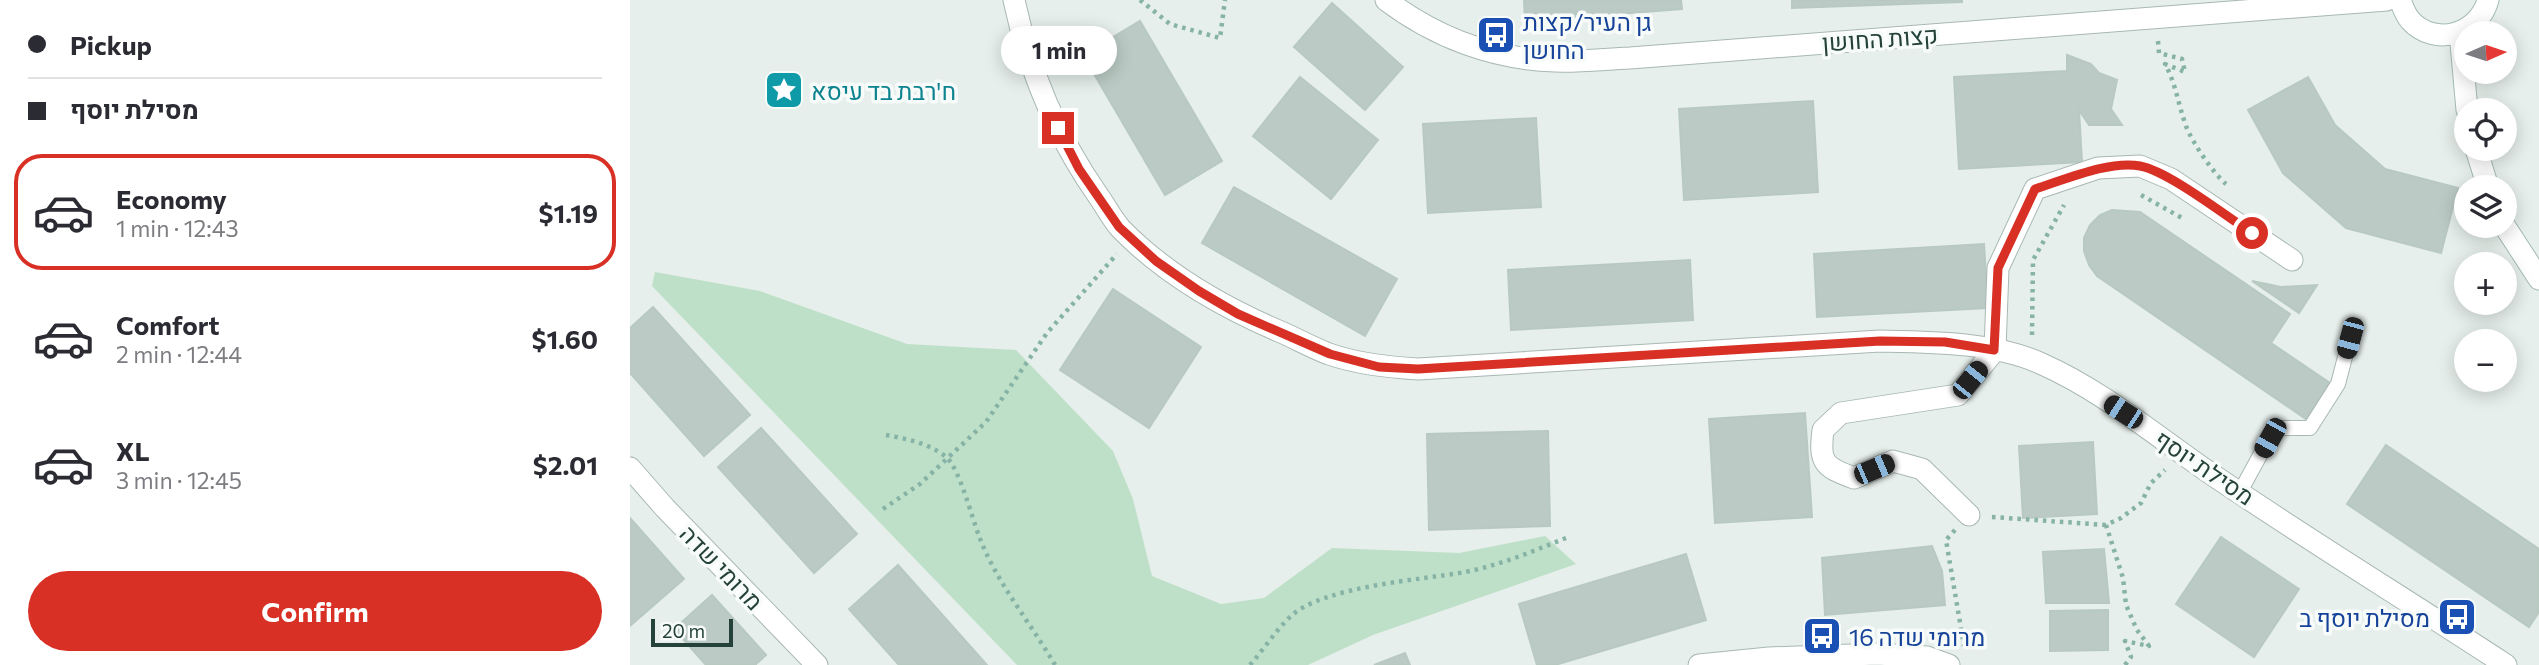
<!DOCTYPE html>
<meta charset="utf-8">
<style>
:root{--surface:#fff;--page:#f7f7f7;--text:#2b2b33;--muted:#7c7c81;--line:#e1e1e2;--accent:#d93025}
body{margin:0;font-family:Commissioner,Heebo,sans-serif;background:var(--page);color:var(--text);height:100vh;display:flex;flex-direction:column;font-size:26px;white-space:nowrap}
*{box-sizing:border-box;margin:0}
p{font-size:23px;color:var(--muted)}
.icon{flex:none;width:38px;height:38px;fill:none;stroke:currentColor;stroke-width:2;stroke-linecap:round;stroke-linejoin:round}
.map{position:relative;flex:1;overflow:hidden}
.drawer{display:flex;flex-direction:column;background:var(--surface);width:630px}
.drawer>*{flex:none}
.guide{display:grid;align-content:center;height:154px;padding:0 28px;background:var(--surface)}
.needle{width:46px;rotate:87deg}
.controls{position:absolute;left:1824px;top:21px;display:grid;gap:14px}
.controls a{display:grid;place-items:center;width:63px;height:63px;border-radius:50%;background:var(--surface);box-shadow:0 4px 18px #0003;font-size:35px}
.scale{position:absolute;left:21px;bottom:18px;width:82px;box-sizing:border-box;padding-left:7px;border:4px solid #24423a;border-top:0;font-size:19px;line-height:24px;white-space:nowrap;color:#24423a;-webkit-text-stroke:5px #f7fbf9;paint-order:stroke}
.end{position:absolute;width:32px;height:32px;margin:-16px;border:9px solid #d93025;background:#fff;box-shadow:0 0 0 4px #fff}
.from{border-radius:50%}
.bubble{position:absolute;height:49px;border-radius:24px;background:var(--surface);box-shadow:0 4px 18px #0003;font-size:23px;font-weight:700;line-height:49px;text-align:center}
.car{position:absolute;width:21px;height:42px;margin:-21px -10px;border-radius:9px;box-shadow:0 0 5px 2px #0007;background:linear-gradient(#222 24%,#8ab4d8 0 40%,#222 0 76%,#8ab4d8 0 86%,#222 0)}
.guide b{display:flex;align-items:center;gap:24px;height:66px;font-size:26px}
.guide b+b{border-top:2px solid var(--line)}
.guide i{width:18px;height:18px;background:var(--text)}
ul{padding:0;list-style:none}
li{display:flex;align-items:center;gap:21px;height:116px;margin:0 14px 10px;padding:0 14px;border:4px solid transparent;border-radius:28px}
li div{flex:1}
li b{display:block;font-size:26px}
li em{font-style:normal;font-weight:700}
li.active{border-color:var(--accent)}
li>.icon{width:63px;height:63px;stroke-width:1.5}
.cta{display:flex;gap:14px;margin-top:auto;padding:14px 28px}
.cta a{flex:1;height:80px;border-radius:42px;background:var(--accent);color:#fff;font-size:28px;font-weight:700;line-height:80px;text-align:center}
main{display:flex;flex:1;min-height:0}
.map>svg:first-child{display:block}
.green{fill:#bfe0c8}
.building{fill:#bbcac4;stroke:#b8c9c2;stroke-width:2}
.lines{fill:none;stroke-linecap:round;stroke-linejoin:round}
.lane-casing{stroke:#a8b8b2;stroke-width:16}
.street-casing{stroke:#a8b8b2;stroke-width:23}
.secondary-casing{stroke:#a4bbb3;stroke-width:23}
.path{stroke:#86b3a5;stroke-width:4.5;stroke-dasharray:3.5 5;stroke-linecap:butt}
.lane{stroke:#fff;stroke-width:14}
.street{stroke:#fff;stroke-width:21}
.secondary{stroke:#fff;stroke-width:21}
.route{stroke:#d93025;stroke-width:9}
.labels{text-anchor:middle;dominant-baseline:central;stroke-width:7;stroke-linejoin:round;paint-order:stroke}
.transit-label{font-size:24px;fill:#164399;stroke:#f7fbf9;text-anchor:start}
.street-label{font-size:24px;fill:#24423a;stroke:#f7fbf9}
.culture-label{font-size:24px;fill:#0d838f;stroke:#f7fbf9;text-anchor:start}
</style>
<main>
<section class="drawer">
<div class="guide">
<b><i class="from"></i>Pickup</b>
<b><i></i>מסילת יוסף</b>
</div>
<ul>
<li class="active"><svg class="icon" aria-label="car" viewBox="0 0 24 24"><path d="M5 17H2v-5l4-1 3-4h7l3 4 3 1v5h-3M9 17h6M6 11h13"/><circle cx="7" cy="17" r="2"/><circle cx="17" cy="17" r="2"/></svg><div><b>Economy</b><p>1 min · 12:43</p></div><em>$1.19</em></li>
<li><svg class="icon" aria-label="car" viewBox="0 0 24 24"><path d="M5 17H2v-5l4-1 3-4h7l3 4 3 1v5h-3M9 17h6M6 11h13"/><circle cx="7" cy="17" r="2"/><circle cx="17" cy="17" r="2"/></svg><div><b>Comfort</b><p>2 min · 12:44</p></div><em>$1.60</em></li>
<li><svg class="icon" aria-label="car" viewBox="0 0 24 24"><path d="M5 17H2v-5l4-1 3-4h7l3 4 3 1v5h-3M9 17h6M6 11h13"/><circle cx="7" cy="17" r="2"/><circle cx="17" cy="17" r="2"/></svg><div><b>XL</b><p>3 min · 12:45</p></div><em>$2.01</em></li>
</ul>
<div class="cta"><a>Confirm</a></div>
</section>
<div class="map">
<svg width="1909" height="665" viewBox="0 0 1909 665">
<rect width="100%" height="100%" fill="#e6efeb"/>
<!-- green -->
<path class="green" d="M25 272 130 291 277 344 386 350 483 451 503 499 522 576 591 604 634 598 702 548 829 553 915 536 946 564 743 635 678 665H387L22 286Z"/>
<!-- building -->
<path class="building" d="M894 0H1051L1052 9 895 21Z
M1162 0H1332V2L1162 8Z
M702 3 773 67 735 110 664 47Z
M510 21 592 161 535 195 453 55Z
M1437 55 1461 64 1469 73 1487 80 1481 109 1492 125H1459L1449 110 1452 162 1329 169 1324 77 1437 71Z
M670 77 748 140 701 199 623 136Z
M1678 77 1705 125 1755 169 1828 188 1811 253 1716 228 1653 173 1618 110Z
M1183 101 1188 192 1054 200 1049 109Z
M906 118 911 207 798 213 793 124Z
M604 187 767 279 735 336 572 243Z
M1482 210 1510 212 1660 314 1641 343 1700 383 1676 419 1467 276 1459 265 1454 251V238L1460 225 1470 215Z
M1354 244 1358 308 1187 317 1184 254Z
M1060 260 1063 320 881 330 878 270Z
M1622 281 1651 287 1687 285 1669 313Z
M483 289 571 347 519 428 430 370Z
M23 307 120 415 74 456 0 373V328Z
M1175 413 1182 517 1085 523 1079 419Z
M131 428 227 534 184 573 88 467Z
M918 431 920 526 799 530 797 434Z
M1463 442 1467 514 1393 518 1389 446Z
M1756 445 1909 549V612L1899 627 1717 504Z
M0 518 54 579 0 626Z
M1591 537 1669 589 1624 657 1546 604Z
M1302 546 1312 571 1315 605 1195 615 1192 558Z
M1474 549 1479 603H1416L1413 552Z
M1056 554 1076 620 925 665H907L889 604Z
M268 565 357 665H269L219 609Z
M82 595 136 655 125 665H76L44 629Z
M1478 610V650L1420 651V611Z
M775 653 780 665H744Z"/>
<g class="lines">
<defs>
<path id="lane" d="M1610 492 1640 437 1649 428H1680L1708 384 1720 338"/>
<path id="street" d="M384 0C399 70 426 135 467 194 475 205 482 219 491 229 536 275 592 307 651 332 667 339 683 348 699 354 728 364 758 367 788 369L1250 341C1301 342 1365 342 1412 364 1471 390 1525 435 1577 471 1675 538 1777 600 1876 665
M756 0C805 37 863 59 925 61 949 62 975 59 1000 58L1757 0
M0 468 35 508 187 665
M1339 515 1292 469 1263 461 1224 478C1193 467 1189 462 1193 430L1211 413 1328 395 1365 350 1368 268 1405 189 1468 168 1510 166 1541 179 1662 260
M1069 665 1139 658 1247 654 1297 657 1319 665"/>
<path id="secondary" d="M1770 0C1773 7 1775 14 1780 20 1805 48 1849 34 1858 0
M1830 32 1837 110
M1846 149 1858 187
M1874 225 1909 279"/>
</defs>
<!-- lane casing -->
<use href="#lane" class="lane-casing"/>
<!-- street casing -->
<use href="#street" class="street-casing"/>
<!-- secondary casing -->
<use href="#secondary" class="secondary-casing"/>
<!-- path -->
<path class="path" d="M510 0 540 24 590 38 595 0
M1528 41 1529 53 1552 59 1555 72 1535 64C1546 84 1548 104 1556 126 1562 142 1583 173 1596 184
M1511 195 1552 218
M1402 335 1403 260 1434 205
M256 435C277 439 299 443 316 457 329 467 342 518 349 536 366 582 400 622 425 665
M253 509 290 484 356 422 417 333 487 254
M1362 517 1476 525
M1325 530 1316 540 1334 646
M620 665C634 649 646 630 661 616 694 586 791 580 835 572 871 565 903 551 936 538
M1495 665 1501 657 1495 641 1519 646 1507 630 1496 605 1493 578 1476 525 1491 518 1511 503 1521 483 1535 470"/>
<!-- lane -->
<use href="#lane" class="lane"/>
<!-- street -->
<use href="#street" class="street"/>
<!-- secondary -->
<use href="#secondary" class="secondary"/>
</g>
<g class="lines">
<!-- route -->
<path class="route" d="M428 128 449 169 489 227 526 261 569 291 608 314 700 354 749 367 788 369 1250 341 1315 342 1364 350 1368 268 1405 189C1434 180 1480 160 1510 166 1538 171 1596 216 1622 233"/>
</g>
<!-- icons -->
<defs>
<symbol id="bus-square" viewBox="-11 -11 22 22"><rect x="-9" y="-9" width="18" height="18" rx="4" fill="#1a4fb4" stroke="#f7fbf9"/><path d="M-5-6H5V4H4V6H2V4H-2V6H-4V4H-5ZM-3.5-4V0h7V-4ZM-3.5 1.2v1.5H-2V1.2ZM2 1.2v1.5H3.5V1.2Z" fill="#fff"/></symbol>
<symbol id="sight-square" viewBox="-11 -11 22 22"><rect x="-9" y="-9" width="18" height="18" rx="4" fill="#0f9aa8" stroke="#f7fbf9"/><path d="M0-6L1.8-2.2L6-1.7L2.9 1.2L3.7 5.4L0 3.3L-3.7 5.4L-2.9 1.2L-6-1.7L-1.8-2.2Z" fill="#fff"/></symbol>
</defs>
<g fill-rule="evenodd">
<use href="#bus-square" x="844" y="13" width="44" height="44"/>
<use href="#sight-square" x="132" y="68" width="44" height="44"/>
<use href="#bus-square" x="1805" y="595" width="44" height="44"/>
<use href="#bus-square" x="1170" y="614" width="44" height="44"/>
</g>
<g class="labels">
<!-- transit labels -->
<g class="transit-label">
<text x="893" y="21">גן העיר/קצות<tspan x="893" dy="28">החושן</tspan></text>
<text x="1800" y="617" text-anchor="end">מסילת יוסף ב</text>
<text x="1219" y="636">מרומי שדה 16</text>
</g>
<!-- street labels -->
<g class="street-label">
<text transform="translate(1250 38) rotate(-4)">קצות החושן</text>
<text transform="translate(1575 467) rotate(34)">מסילת יוסף</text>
<text transform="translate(92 567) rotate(46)">מרומי שדה</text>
</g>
<!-- culture labels -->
<g class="culture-label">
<text x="181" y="90">ח'רבת בד עיסא</text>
</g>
</g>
</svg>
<div class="controls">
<a><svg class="needle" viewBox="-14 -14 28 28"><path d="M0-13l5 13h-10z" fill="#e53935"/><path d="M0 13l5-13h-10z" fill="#7c7c81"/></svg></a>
<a><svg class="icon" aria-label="locate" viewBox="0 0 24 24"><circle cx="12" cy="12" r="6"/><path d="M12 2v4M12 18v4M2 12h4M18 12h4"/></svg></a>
<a><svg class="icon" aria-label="layers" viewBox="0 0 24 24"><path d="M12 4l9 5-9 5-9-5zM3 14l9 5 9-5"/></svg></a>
<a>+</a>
<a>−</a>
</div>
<div class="scale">20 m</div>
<i class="end from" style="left:1622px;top:233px"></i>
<i class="end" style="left:428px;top:128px"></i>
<div class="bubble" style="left:371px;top:26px;width:116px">1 min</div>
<i class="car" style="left:1720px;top:338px;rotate:195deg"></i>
<i class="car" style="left:1340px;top:380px;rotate:39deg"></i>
<i class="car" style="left:1493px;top:412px;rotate:303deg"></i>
<i class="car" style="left:1640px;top:438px;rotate:209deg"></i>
<i class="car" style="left:1244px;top:469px;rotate:67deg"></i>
</div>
</main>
